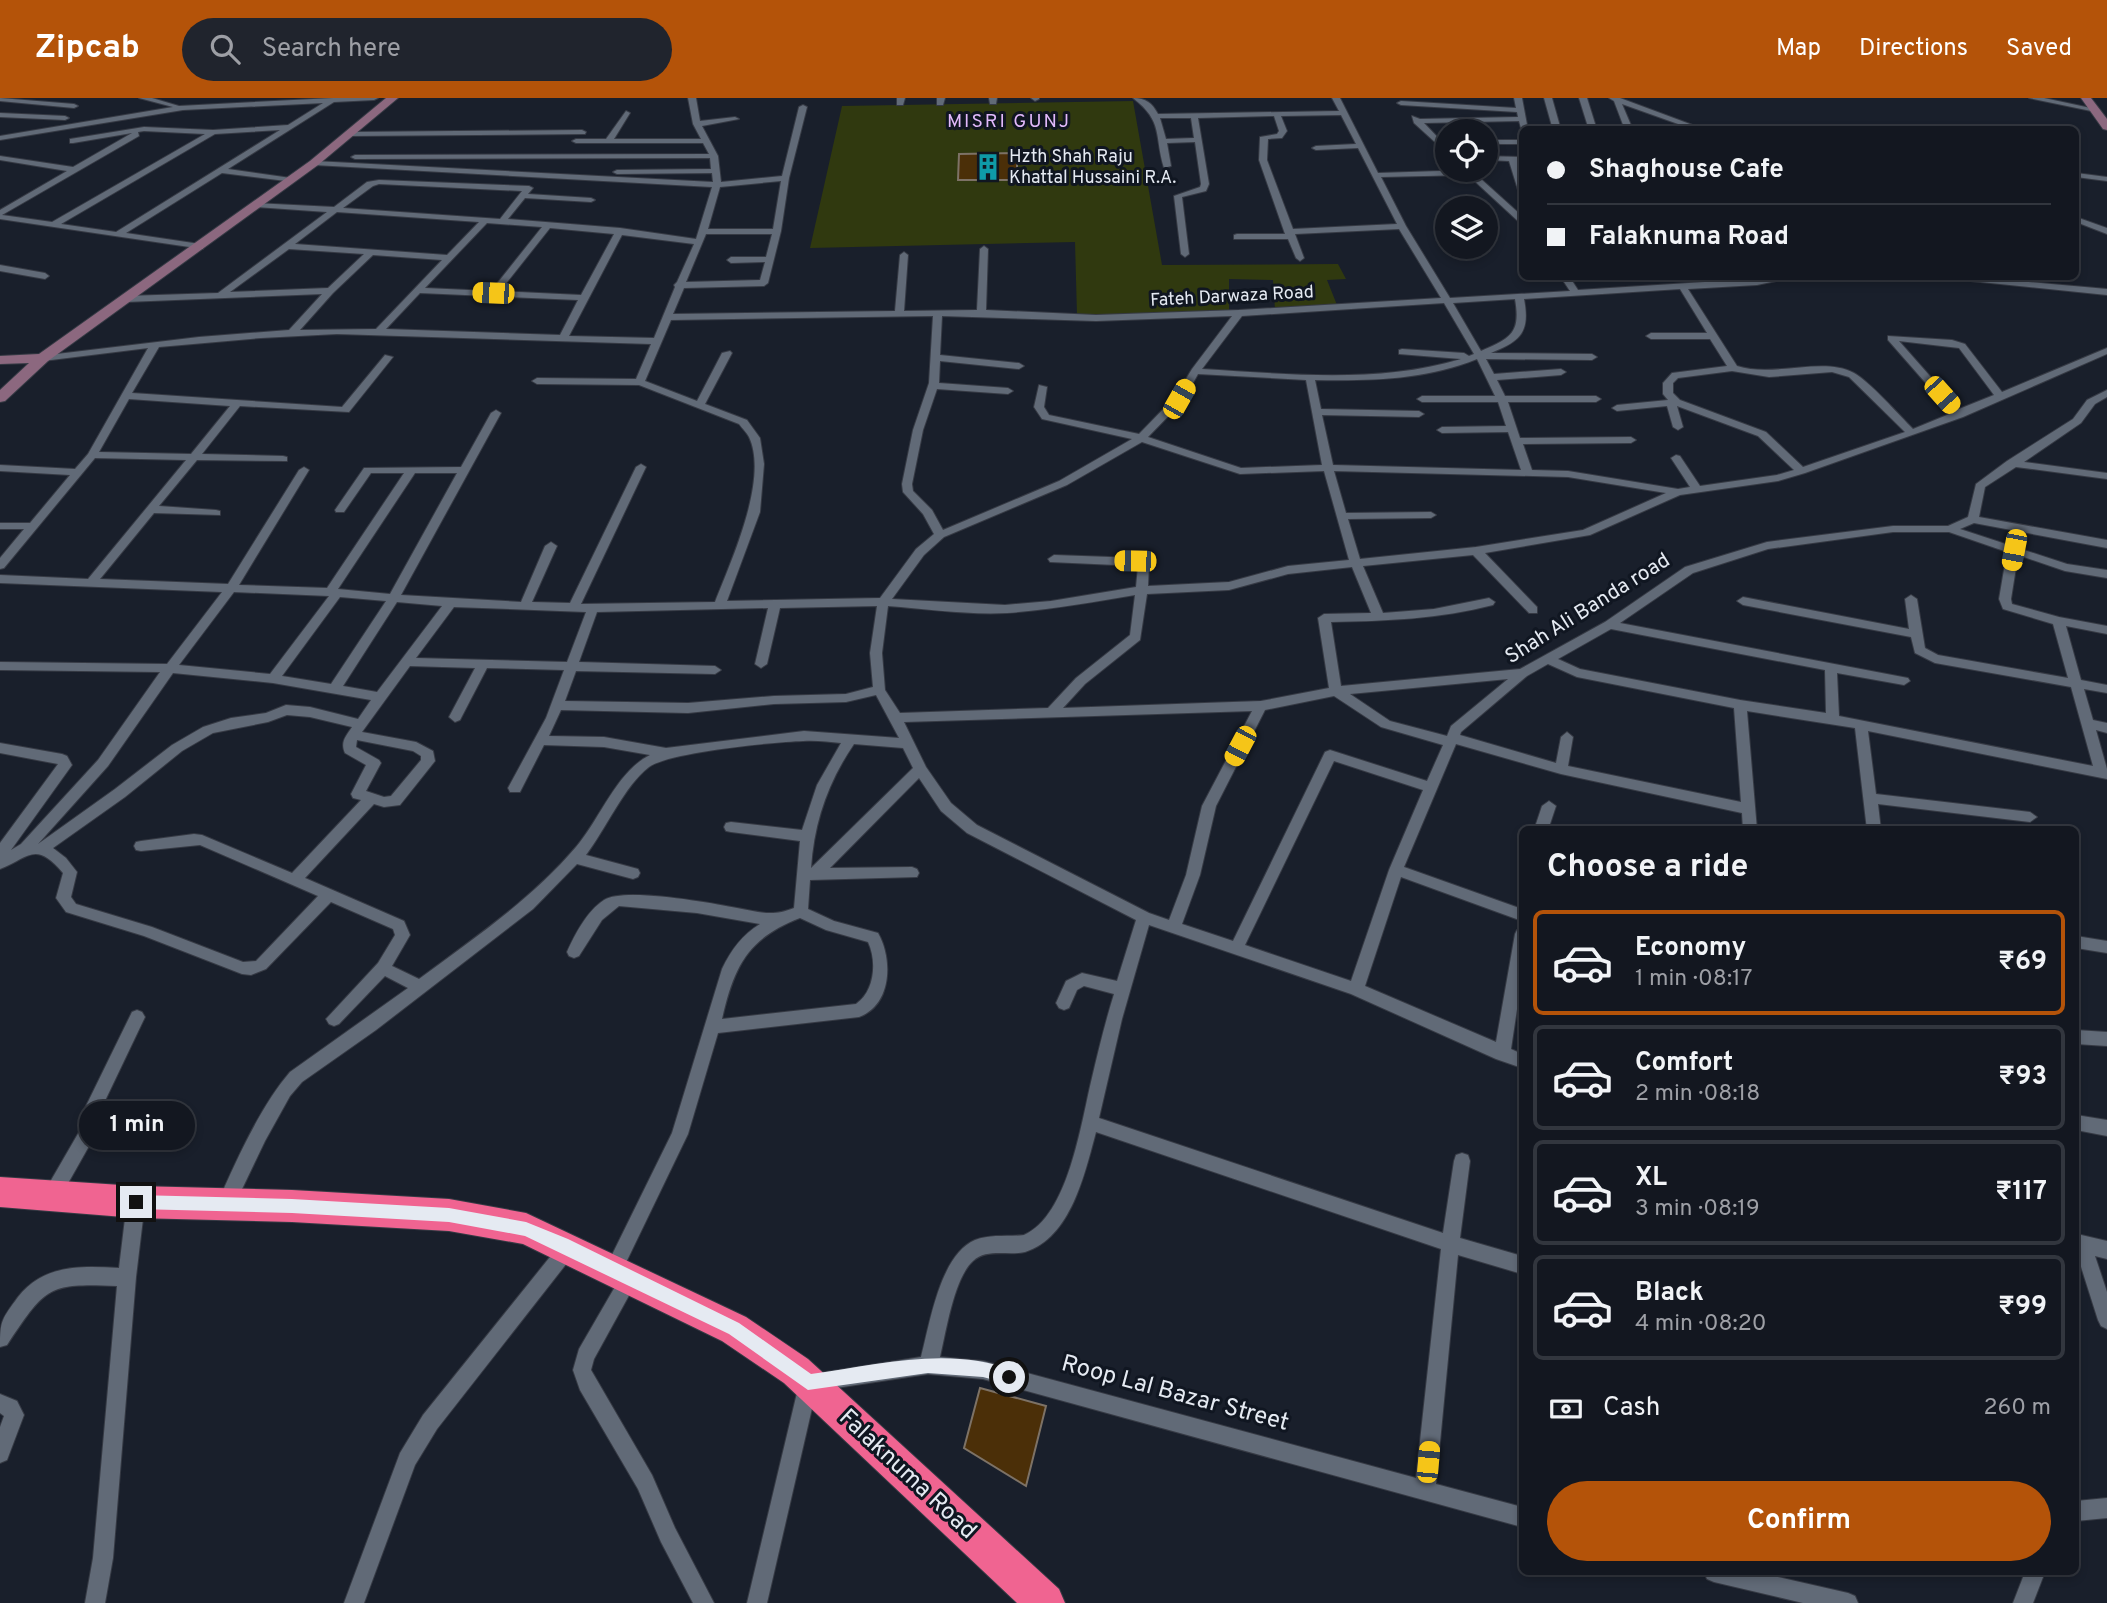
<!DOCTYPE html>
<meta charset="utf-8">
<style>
:root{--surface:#131720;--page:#20242d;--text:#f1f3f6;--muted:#9d9fa5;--line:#32363e;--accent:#b45309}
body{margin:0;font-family:Overpass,sans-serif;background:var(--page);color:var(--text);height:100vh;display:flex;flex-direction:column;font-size:26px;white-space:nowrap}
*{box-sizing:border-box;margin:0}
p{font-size:23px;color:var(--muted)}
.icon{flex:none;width:38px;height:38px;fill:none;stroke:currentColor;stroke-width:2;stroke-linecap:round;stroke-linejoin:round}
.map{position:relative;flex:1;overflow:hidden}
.panel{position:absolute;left:1519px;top:728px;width:560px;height:749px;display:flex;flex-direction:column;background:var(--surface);border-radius:10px;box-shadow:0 4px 10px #0003,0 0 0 2px var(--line)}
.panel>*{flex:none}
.top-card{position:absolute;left:1519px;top:28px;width:560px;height:154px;border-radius:10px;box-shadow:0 4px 10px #0003,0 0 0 2px var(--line);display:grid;align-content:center;height:154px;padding:0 28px;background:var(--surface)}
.controls{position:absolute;left:1435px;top:21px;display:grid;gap:14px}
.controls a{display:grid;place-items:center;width:63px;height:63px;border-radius:50%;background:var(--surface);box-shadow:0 4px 10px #0003,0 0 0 2px var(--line);font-size:35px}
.end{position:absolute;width:32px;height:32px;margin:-16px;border:9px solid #e5eaf2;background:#111;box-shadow:0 0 0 4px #111}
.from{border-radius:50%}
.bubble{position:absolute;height:49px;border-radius:24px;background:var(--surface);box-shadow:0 4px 10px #0003,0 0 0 2px var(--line);font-size:23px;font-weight:700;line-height:49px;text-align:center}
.car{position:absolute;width:21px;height:42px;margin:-21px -10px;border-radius:9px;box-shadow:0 0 5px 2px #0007;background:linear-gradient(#f5c518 24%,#345 0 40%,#f5c518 0 76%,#345 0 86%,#f5c518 0)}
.top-card b{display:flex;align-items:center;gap:24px;height:66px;font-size:26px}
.top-card b+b{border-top:2px solid var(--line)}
.top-card i{width:18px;height:18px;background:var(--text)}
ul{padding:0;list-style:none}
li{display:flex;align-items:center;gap:21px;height:105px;margin:0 14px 10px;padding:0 14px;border:4px solid var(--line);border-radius:10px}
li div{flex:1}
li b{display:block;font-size:26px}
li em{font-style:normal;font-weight:700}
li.current{border-color:var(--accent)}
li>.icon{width:63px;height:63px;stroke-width:1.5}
h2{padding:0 28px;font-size:32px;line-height:84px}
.pay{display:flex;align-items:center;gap:18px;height:77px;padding:0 28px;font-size:26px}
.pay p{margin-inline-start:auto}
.button{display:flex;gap:14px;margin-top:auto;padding:14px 28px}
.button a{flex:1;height:80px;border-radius:42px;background:var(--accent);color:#fff;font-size:28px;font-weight:700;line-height:80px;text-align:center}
header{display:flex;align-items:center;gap:42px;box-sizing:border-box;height:98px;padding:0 35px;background:var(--accent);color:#fff}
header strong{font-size:33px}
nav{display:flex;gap:38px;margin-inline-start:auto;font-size:24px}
.search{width:490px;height:63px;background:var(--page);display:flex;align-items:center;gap:18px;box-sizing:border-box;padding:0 24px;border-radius:38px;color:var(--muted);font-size:26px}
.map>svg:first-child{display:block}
.green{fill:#30390f}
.building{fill:#4b2f08;stroke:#7d7266;stroke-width:2}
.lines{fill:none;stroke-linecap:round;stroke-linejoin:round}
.street-casing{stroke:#363a44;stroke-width:2}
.secondary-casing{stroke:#363a44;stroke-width:2}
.highway-casing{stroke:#363a44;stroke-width:2}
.street{fill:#616a77;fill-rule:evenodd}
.secondary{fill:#8c687f;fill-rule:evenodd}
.highway{fill:#f06491;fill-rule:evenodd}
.route{fill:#e5eaf2}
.labels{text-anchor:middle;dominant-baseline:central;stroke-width:6;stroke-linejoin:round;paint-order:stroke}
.far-poi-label{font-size:18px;fill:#e5eaf2;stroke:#101621;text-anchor:start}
.far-street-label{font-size:18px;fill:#e5eaf2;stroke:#101621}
.far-neighbourhood-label{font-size:19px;letter-spacing:2px;fill:#e2b9fb;stroke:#101621}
.street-label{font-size:21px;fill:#e5eaf2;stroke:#101621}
.near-street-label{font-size:24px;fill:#e5eaf2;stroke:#101621}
</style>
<header>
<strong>Zipcab</strong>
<div class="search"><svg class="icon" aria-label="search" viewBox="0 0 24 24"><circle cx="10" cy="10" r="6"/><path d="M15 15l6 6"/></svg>Search here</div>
<nav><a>Map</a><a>Directions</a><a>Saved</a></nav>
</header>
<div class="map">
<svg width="2107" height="1505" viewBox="0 0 2107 1505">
<rect width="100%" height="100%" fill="#191f2b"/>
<!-- green -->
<path class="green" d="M1133 3 1162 167 1338 166 1346 181 1327 182 1337 207 1275 212 1273 182 1229 181V213L1077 217 1075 144 810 150 842 8Z"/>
<!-- building -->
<path class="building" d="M1017 55V82H958L959 56Z
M980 1290 1046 1308 1026 1388 964 1350Z"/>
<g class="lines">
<defs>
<path id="street" d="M0 0 74 6 78 8 74 10 0 3Z
M139 0H152L179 8 333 0H378L374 2 334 4 228 71 291 80H294V84L222 75 126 135 200 146 203 147V151L0 121V112L67 73 0 62V58L73 69 132 35 73 45H70V41L144 29 213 32 288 27 323 5 183 12 0 42V38L173 9ZM280 32 116 134 61 126 215 36ZM144 33 205 36 52 124 2 117 139 38 138 34Z
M688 0H696L700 23 735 19 739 21 702 28 718 58 721 84 782 78 799 9 803 7 807 9 789 80 781 133 768 185 764 188 684 190 673 216 895 213 900 157 904 154 908 157 904 213 977 212 980 151 984 148 988 151 986 212 1096 217 1239 212 1441 200 1399 131 1295 136 1304 160 1300 163 1296 160 1288 141H1234V137L1237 136H1285L1259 62 1260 39 1277 36 1279 33 1274 18 1198 20 1209 86 1206 93 1182 99 1189 156 1185 159 1181 156 1174 98 1200 89 1201 86 1195 44 1167 45 1171 68 1164 70C1154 38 1164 24 1133 0 1146 0 1152 5 1158 16L1339 13 1332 0H1340L1378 75 1471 72 1522 118V124H1519L1468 77 1381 79 1406 128 1450 200 1570 193 1560 178H1569L1578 192 1801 178 1757 187 1688 191 1737 268C1774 280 1823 258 1854 275 1868 282 1900 318 1913 331L1952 315 1888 242V238L1952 242 1965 246 2002 294 2107 250V256L1963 319 1805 375 1778 383 1680 397 1590 437 1485 455 1537 509V515H1529L1473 457 1363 468 1383 515 1434 511 1489 500 1495 504 1493 507C1439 521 1386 523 1331 524L1341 588 1520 571 1605 524 1685 469 1767 444 1893 428H1948L1968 419 1976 386 2007 363 2073 321 2087 302 2107 292V299L2095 306 2081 325 2024 364 2107 375V381L2016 369 1985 389 1979 419 2107 442V450L1974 425 1960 431 2067 466 2107 472V480L2065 473 2018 457 2011 501 2012 506 2059 519 2107 528V536L2066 528 2081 582 2107 587V595L2084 591 2093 622 2107 625V635L2096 632 2107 671V681L1868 633 1876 696 2030 714 2037 719 2030 724 1878 706 1881 732H1867L1855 630 1747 613 1757 732H1743L1742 715 1561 676 1456 646 1404 769 1522 811V823L1401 779 1365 888 1496 944 1515 836 1517 832 1522 830V878L1511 951 1522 956V970L1496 961 1351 896 1149 827 1122 921 1099 1020 1443 1135 1454 1063 1456 1057 1462 1055 1468 1057 1470 1063 1460 1140 1522 1158V1176L1458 1157 1436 1386 1522 1409V1429L983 1281 928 1276 816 1293 767 1505H747L801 1278 921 1259C930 1225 940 1157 975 1142 990 1136 1007 1139 1024 1137 1068 1118 1081 1026 1091 984 1098 954 1105 925 1114 896L1084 888 1077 892 1069 910 1064 912 1059 910 1056 905 1066 883 1082 875 1117 883 1136 822 967 735 941 713 919 680 830 770 912 769 917 771 919 775 917 779 810 782 808 811 834 823 878 835C893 861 892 907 859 919L718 935 688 1036 619 1179 613 1182 607 1179 604 1173 607 1167 672 1035 722 871C731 852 742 837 760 826L697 815 619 808 602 822 579 858 574 860 569 858 567 854C575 836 587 813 604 802 624 789 711 805 737 810 760 814 772 819 794 810L800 743 731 734 726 733 724 729 726 725 731 724 802 732 817 687 841 645C829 644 816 642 803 643 774 644 669 654 649 669 625 687 605 732 586 757L638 771 640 775 638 779 633 781 577 766 533 811 376 932 302 984 290 998 265 1043 232 1112 226 1114 220 1112 217 1106C236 1063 260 1009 290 974L408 890 385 878 339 926 334 928 329 926 326 921 378 865 395 837 393 831 331 804 266 871 251 877 242 876 144 838 66 814 56 800 63 775C35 742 29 760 0 771V745L58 666 0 655V645L62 656 67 658 72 667 11 752 21 746 98 662 160 574 0 572V564L167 566 222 494 0 485V477L88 481 186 362 95 360 4 470 0 471V460L24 431H0V425H30L70 377 0 373V367L75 371 88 356 148 250 43 263 38 260 40 258 199 239 289 232 322 196 126 204 121 201 126 198 218 195 327 114 256 109H253V105L334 109 367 84 379 82 529 88 533 90 528 96 591 100 595 102 591 104 525 100 508 121 620 130 696 141 712 89 314 67 310 65 314 63 713 84 712 75 617 76 613 74 617 72 711 71 710 60 355 61 351 59 355 57 709 56 703 45H576L572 43 576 41H606L626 13 630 15 614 41H701L693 26ZM1341 17 1356 46 1316 48 1312 50 1316 52 1358 50 1397 126 1293 131 1267 62 1268 41 1282 40 1287 33 1281 18ZM1160 20H1191L1194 40 1166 41ZM781 83 773 131H708L720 89ZM379 86 522 93 500 121 343 110 373 88ZM337 114 479 124 447 157 295 146ZM487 125 542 129 491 193 425 190ZM550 130 614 136 581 197 500 193ZM706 136H772L766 159H731L727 162 731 165 765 164 760 182 686 184ZM622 137 694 146 677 184 674 187 675 189 654 240 569 238ZM289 151 364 156 328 190 230 194ZM373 157 442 162 376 231 300 232 333 195ZM1680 191 1707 235H1651L1646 238 1651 241H1710L1727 268 1672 275 1663 285V296L1668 302 1617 307 1612 310 1617 313 1667 308 1673 329 1678 332 1683 329 1677 308 1758 338 1794 372 1777 377 1700 388 1680 358 1676 357 1671 360 1690 389 1678 391 1568 373 1532 372 1523 346 1631 345 1636 342 1631 339 1520 340 1508 304H1596L1601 301 1596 298H1505L1497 282 1561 277 1566 274 1561 271 1494 276 1486 261 1592 262 1597 259 1592 256 1491 255C1522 243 1530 233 1524 201ZM420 195 578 202 560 237 386 231ZM1515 201C1521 235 1511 240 1481 253L1453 205ZM1444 205 1474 256 1469 258 1464 255 1402 251 1399 252V256L1461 261C1378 286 1287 276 1202 271L1242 218ZM933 218 929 285 913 332 902 386 903 394 923 416 934 436 916 451 880 500 727 503 760 414 764 366 760 340 747 322 705 306 732 255 730 253 722 255 697 303 645 283 671 222ZM942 218 1096 223 1232 218 1192 271 1175 299 1139 336 1049 317 1044 309 1047 289 1039 287 1034 309 1042 321 1132 341 1059 383 943 432 932 412 913 393 912 386 923 332 937 291 1008 296 1013 293 1008 290 939 285 940 263 1019 271 1024 268 1019 265 940 257ZM337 236 651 246 636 281 537 280 532 283 537 286 639 287 739 326C742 330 747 335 749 339 769 381 731 463 715 504L581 506 646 369 641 366 636 369 570 505 532 504 557 448 551 444 545 448 521 504 401 497 501 315 496 312 491 315 461 369 364 370 335 412 336 414H344L371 375H404L327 490 239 487 309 372 304 369 299 372 228 486 100 481 154 415 220 417V413L216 412 159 408 197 362 287 363V359L283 358 202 356 240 308 349 314 393 259 385 257 342 309 132 295 159 249 261 240ZM1899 243 1959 250 1994 297 1959 311ZM1477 261 1495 298H1422L1417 301 1422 304H1498L1506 328 1442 329 1437 332 1442 335 1508 334 1521 372 1333 367 1322 317 1419 319 1424 316 1419 313 1321 311 1315 282C1369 283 1426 282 1477 261ZM1732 273 1769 279 1832 274 1849 279 1905 334 1803 369 1766 334 1680 302 1673 295V285L1678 280ZM1198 276 1306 282 1322 367 1241 370 1148 339 1183 303ZM129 301 230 308 191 356 99 354ZM1142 344 1240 376 1324 373 1349 462 1288 468 1229 484 1148 488 1149 466 1139 460 1054 457 1048 461 1050 464 1138 468 1136 489 1051 503 1005 507 892 501 924 457 944 439 1067 387ZM1334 373 1568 379 1666 395 1583 432 1476 449 1360 461 1348 421 1431 420 1436 417 1431 414 1346 415ZM415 375H457L390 496 338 491ZM1893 434H1949L2007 454 1999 501 2003 511 2053 526 2068 580 1938 557 1925 550 1917 501 1911 497 1905 501 1909 531 1743 499 1737 503 1743 507 1911 539 1915 555 1935 565 2071 589 2093 668 1839 618 1837 575 1904 587 1910 583 1908 580 1620 525 1693 475 1768 451ZM1352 469 1371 515 1324 516 1318 520 1329 590 1261 603 1063 610 1085 586 1140 542 1147 496 1229 492 1288 476ZM234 494 329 498 270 576 179 567ZM1135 497 1130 537 1076 580 1048 610 900 615 885 592 882 555 888 508C927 511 968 517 1007 515 1050 512 1093 504 1135 497ZM340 499 386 503 331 586 282 578ZM397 504 442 508 377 594 343 588ZM877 508 870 555 873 589 846 596 774 598 688 605 565 603 576 573 715 576 721 572 715 568 579 564 597 514 768 510 755 566 761 570 767 566 780 510ZM454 509 586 514 567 564 416 560ZM1611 531 1825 572 1826 615 1740 602 1580 571 1558 561ZM1548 566 1577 579 1734 610 1741 704 1568 668 1573 639 1567 634 1561 639 1556 665 1460 637 1461 634 1527 578ZM410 568 475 570 449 619 455 624 460 622 487 570 564 572 546 620 508 690 510 694H520L544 647 604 649 650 657C617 673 600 721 576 749 532 801 474 840 419 881L392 868 410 837 404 823 305 780 374 706 384 709 400 707 435 663 433 653 416 644 362 634ZM173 575 273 585 371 602 358 621 310 609 286 607 266 615 231 620 203 629 172 647 115 691 38 746 108 668ZM1508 581 1451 628 1447 638 1390 623 1350 596ZM876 597 899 640 804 633 666 650 604 639 549 638 561 612 688 615 774 606 846 604ZM1334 598 1381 629 1443 647 1427 683 1330 652 1325 654 1233 843 1182 826 1200 777 1216 708 1265 612ZM1252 613 1202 708 1186 777 1169 822 1149 815 977 727 951 705 926 669 904 624ZM287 617 310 619 352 629C346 638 340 644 345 655L366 667 351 696 353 700 361 702 292 775 202 737 194 736 141 743 136 744 134 748 136 752 141 753 200 747 318 798 256 863 243 864 152 829 76 806 71 799 77 774 66 760 53 750 125 699 182 653 213 635 268 624ZM357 642 413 653 421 658V662L391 698 384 699 366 693 381 665 379 662 356 649ZM854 646 903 650 913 670 811 770C814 724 828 684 854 646ZM1334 663 1423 692 1389 772 1351 883 1245 847ZM800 820 826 832 868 844C877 863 875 893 856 906L722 921C734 868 748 840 800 820ZM1096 1034 1441 1151 1416 1380 983 1263 940 1259C946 1234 954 1180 973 1163 987 1150 1008 1158 1025 1154 1071 1140 1085 1075 1096 1034Z
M897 0H905L903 7H897Z
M937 0H945L943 7H937Z
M989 0H997L996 6H990Z
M1031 0H1039V1L1035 3Z
M1514 0H1522L1528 32H1522V34L1519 23 1424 25 1447 49V55L1414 25 1412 18 1420 21 1518 19 1517 14 1401 7 1397 5 1401 3 1516 10Z
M1544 0H1552L1561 32H1553Z
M1579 0H1587L1597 32H1589Z
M1609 0H1620L1706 32H1695L1622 6 1633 32H1625L1614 3Z
M2029 0H2044L2100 12 2096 14Z
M0 15 65 18 69 20 65 22 0 19Z
M582 32 586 34 585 36 350 38 346 36 350 34Z
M1486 42H1522V46H1486Z
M1486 58 1522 59V63H1517L1522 81V94L1518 92 1509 63 1486 62Z
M2076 75 2107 79V83L2076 79Z
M2076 119 2107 130V136L2076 124Z
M0 167 45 175 49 178 45 181 0 173Z
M1922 178H1962L2107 191V197Z
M1549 703 1556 708 1548 732H1534L1542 708Z
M2076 838 2107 843V855L2076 850Z
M137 912 142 914 145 919 102 1009 93 1041 58 1103 52 1105 46 1103 43 1097 46 1091 79 1034 86 1008 132 914Z
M2076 932 2107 934V948L2076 946Z
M2076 1017 2107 1022V1038L2076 1032Z
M136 1096 142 1098 145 1104 136 1179 113 1460 105 1505H85L93 1460 117 1188C47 1185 46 1189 7 1247L0 1249C0 1222 2 1221 18 1199 44 1166 81 1168 119 1170L127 1104 130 1098Z
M2077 1136 2107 1143V1161L2095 1158 2107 1194V1231L2101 1228 2098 1222 2076 1153Z
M568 1141 574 1144 577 1150 574 1156 437 1331 415 1367 364 1505H344L400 1355 423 1317 562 1144Z
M629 1172 635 1175 638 1181 594 1261 591 1272 652 1377 675 1430 714 1505H693L661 1444 638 1391 580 1292 573 1272 579 1251 623 1175Z
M0 1296 17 1303 24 1317 7 1362 0 1365V1329L4 1318 0 1315Z
M2107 1400V1420L2076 1423V1403Z
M1704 1474H1756L1848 1495 1855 1498 1858 1505H1803L1714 1484 1707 1481Z
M2025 1474H2045L2033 1505H2013Z"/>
<path id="secondary" d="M386 0H398L318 67 48 263 5 303 0 304V292L29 265 0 266V258L39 256 310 63Z
M2081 0H2091L2107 21V32L2103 31Z"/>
<path id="highway" d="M0 1079 136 1088 292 1092 449 1101 526 1115 746 1219 808 1261 1059 1491 1065 1505H1017L784 1285 722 1243 523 1146 449 1133 292 1124 136 1120 0 1109Z"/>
</defs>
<!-- street casing -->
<use href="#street" class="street-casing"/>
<!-- secondary casing -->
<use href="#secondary" class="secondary-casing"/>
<!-- highway casing -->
<use href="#highway" class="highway-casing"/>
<!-- street -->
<use href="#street" class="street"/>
<!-- secondary -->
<use href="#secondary" class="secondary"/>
<!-- highway -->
<use href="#highway" class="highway"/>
</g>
<!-- route -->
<path class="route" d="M136 1097 292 1101 449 1110 526 1124 568 1141 739 1225 811 1276C877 1267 950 1247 1014 1273L1017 1279 1014 1284 1009 1286 983 1279 928 1275 808 1292 729 1236 525 1138 449 1124 292 1115 136 1111 130 1104Z"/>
<!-- icons -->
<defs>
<symbol id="building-bare" viewBox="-9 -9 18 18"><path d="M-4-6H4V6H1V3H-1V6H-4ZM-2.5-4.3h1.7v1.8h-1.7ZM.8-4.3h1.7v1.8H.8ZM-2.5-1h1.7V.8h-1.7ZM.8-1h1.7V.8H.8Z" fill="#0f9aa8" stroke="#101621" stroke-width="2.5" paint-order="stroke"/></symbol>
</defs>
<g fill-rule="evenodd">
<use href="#building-bare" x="969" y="50" width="38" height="38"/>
</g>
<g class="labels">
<!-- far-poi labels -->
<g class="far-poi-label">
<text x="1009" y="59">Hzth Shah Raju<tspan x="1009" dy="21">Khattal Hussaini R.A.</tspan></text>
</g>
<!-- far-street labels -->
<g class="far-street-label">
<text transform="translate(1232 199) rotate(-3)">Fateh Darwaza Road</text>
</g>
<!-- far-neighbourhood labels -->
<g class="far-neighbourhood-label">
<text x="1009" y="24">MISRI GUNJ</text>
</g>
<!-- street labels -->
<g class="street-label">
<text transform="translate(1588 511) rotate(-32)">Shah Ali Banda road</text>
</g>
<!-- near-street labels -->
<g class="near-street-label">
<text transform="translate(1175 1296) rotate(15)">Roop Lal Bazar Street</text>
<text transform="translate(907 1377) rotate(43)">Falaknuma Road</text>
</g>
</g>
</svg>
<div class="controls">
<a><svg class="icon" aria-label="locate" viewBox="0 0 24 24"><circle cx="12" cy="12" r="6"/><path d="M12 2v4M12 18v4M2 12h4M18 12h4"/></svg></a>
<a><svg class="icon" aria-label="layers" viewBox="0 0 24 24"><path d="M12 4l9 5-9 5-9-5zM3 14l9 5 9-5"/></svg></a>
</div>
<i class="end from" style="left:1009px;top:1279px"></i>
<i class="end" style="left:136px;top:1104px"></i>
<div class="bubble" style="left:79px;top:1003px;width:116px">1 min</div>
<i class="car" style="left:493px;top:195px;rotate:272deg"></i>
<i class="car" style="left:1942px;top:297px;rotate:138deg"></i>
<i class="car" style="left:1179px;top:301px;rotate:30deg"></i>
<i class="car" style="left:2014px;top:452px;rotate:191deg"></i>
<i class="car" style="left:1135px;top:463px;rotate:271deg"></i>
<i class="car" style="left:1240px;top:648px;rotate:208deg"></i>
<i class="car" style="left:1428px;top:1364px;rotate:5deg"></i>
<div class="top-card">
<b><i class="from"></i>Shaghouse Cafe</b>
<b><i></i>Falaknuma Road</b>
</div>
<section class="panel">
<h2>Choose a ride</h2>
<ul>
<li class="current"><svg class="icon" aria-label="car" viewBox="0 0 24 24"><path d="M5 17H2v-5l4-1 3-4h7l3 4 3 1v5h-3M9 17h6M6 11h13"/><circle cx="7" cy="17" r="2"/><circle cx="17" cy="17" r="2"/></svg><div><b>Economy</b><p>1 min · 08:17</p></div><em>₹69</em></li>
<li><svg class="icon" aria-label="car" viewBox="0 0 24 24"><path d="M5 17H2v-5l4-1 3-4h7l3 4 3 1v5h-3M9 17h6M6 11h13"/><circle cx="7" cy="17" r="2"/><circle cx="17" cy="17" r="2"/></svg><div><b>Comfort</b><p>2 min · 08:18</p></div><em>₹93</em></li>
<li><svg class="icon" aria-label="car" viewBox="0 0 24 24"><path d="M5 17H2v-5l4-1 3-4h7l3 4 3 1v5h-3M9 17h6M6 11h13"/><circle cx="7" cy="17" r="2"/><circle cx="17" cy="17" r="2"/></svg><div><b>XL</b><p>3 min · 08:19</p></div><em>₹117</em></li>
<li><svg class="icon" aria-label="car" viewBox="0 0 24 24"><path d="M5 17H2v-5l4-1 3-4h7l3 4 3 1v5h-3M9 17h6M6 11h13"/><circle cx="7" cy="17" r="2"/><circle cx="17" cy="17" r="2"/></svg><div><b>Black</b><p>4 min · 08:20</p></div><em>₹99</em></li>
</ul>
<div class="pay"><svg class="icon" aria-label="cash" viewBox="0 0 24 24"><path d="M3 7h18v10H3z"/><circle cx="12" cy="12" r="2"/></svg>Cash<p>260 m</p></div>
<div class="button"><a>Confirm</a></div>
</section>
</div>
